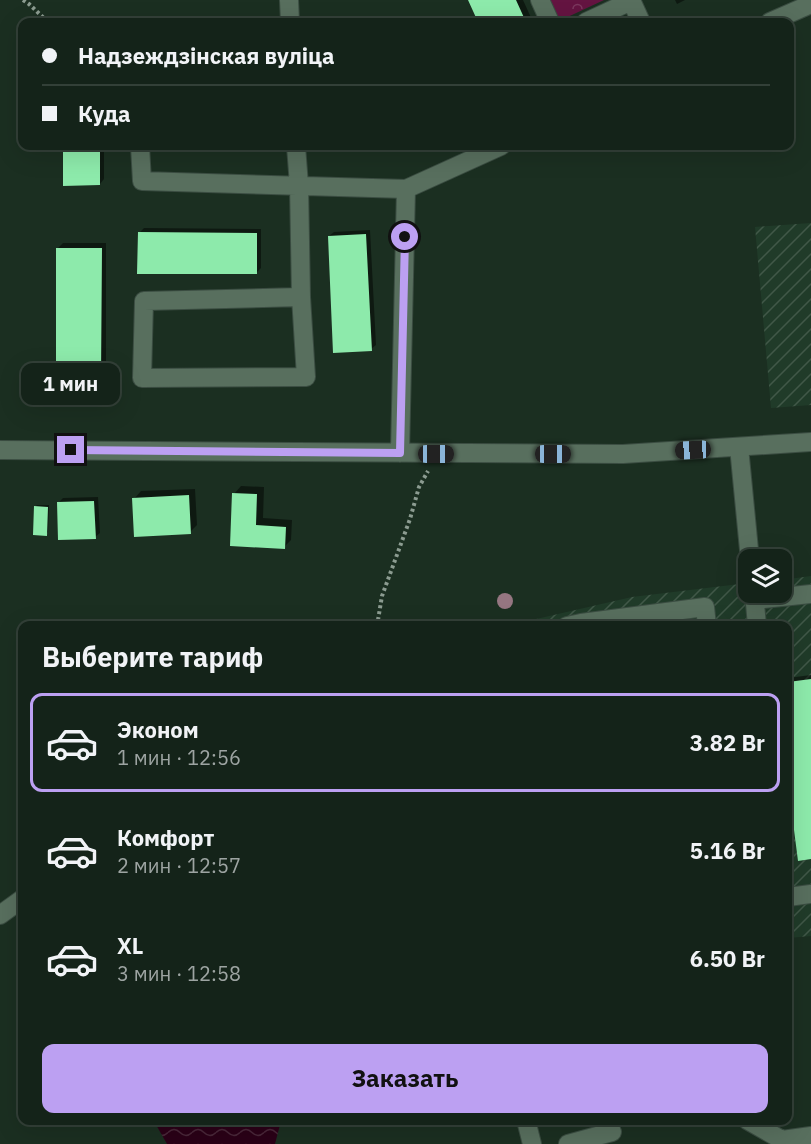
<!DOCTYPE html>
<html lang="ru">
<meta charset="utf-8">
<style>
:root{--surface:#142319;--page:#1d2b22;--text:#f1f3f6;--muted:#9da4a2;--line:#334038;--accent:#bca0f2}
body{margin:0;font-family:"IBM Plex Sans",sans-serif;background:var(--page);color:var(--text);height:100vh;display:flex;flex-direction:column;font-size:22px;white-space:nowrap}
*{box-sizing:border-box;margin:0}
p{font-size:20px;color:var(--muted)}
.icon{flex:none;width:33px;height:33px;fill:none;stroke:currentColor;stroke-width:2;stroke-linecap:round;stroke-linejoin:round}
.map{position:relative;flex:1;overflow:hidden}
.drawer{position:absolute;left:18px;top:621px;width:774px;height:504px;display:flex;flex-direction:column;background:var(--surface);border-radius:12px;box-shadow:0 6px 24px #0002,0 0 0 2px var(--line)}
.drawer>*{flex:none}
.banner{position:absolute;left:18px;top:18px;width:776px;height:132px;border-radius:12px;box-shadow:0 6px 24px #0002,0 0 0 2px var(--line);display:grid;align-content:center;height:132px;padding:0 24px;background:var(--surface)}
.fabs{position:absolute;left:738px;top:549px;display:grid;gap:12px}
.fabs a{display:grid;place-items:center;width:54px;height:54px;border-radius:12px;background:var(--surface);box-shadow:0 6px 24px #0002,0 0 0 2px var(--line);font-size:30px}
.end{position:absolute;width:27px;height:27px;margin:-14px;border:8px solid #bca0f2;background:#111;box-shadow:0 0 0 3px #111}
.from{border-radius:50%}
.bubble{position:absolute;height:42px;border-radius:12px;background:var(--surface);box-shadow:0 6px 24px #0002,0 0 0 2px var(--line);font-size:20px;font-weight:800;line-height:42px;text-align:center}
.car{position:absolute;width:18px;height:36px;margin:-18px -9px;border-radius:8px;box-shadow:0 0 4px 2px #0007;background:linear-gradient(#222 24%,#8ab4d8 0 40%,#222 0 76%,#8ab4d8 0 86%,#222 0)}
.banner b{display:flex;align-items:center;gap:21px;height:57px;font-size:22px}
.banner b+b{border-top:2px solid var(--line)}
.banner i{width:15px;height:15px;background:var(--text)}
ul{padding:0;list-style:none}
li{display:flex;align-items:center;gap:18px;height:99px;margin:0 12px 9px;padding:0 12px;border:3px solid transparent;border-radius:12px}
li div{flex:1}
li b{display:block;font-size:22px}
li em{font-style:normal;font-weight:800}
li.on{border-color:var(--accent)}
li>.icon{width:54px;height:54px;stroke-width:1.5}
h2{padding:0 24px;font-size:27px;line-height:72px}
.action{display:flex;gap:12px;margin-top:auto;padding:12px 24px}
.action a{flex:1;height:69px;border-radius:12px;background:var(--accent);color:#111;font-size:24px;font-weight:800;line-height:69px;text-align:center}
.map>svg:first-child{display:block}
.industrial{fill:url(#industrial-furrows)}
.forest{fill:url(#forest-crowns)}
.water{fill:url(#water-waves)}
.shadow{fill:#0007}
.building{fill:#8deaab}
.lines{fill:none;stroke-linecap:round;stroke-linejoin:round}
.minor-casing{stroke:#3b4d42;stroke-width:20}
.path{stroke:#8c9c91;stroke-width:4;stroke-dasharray:3 3;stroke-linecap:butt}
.minor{stroke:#586f5e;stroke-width:18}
.tree{fill:#957681}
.route{stroke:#bca0f2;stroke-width:8}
</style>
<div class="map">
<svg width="811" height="1144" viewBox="0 0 811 1144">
<defs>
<pattern id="industrial-furrows" width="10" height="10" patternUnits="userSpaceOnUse" patternTransform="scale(1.5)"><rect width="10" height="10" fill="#203b29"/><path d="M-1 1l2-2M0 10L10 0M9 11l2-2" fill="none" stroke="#415848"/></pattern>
<pattern id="forest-crowns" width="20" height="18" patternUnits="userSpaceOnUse" patternTransform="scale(1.5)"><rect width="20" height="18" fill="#641441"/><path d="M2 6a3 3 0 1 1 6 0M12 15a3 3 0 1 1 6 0" fill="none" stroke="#7a375d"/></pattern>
<pattern id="water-waves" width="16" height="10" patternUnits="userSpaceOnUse" patternTransform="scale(1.5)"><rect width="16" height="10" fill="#2a0117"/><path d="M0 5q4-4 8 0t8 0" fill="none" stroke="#492739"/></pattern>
</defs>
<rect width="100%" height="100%" fill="#1b2f21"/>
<!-- industrial -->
<path class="industrial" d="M811 223V405L771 408 755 227Z
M811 576V936L788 938V626H506L632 597 748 583V592H782V580Z"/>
<!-- forest -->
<path class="forest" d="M549 0H604L559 21Z"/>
<!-- water -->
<path class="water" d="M156 1120H281V1121L275 1144H167L155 1123Z"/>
<!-- shadow -->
<path class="shadow" d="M470 0H523L533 22H480Z
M675 0H685L677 4Z
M141 20 258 21V22H139Z
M65 146H104V179L100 184H65Z
M144 228 261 229V268L256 273 139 233Z
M370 230 376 345 371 349 329 236 334 232Z
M63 243H106V371L101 376 58 248Z
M241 486 264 487 263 518 292 520 291 540 284 547 231 545 234 494Z
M195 489 197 525 190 532 134 499 141 491Z
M98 497 100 533 95 537 58 503 63 498Z
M37 505H49L48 532 46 534 35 507Z
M682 622 683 626H659Z
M811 675V858L799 860 788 771V678Z"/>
<!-- building -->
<path class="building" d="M468 0H516L526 22H478Z
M63 146H100V185L63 186Z
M138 232 257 233V274H137Z
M366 234 372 351 333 353 328 236Z
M56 248H102L101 377H56Z
M232 493 257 494 256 525 286 527 285 549 230 546Z
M189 495 191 534 134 537 132 498Z
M94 501 96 539 58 540 57 502Z
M34 506 48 507 47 536 33 535Z
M811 679V859L798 861 788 783V682Z"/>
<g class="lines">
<defs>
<path id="minor" d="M289 0 290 22
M540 0 550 22
M631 0 641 22
M586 22 631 1
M770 22 811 4
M140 146 142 181 406 189
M296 146 299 185 301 297 306 377 142 378 144 301 301 297
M739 447 750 560
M0 450 623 454 811 442
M400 453 406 189 501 146
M754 592 757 626
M754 600 811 594
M567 626 581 623 705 607 707 626
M788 897 811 894
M0 915 22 899
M526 1120 532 1144
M747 1120 782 1140 811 1136
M568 1144 612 1132"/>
</defs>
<!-- minor casing -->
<use href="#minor" class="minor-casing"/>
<!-- path -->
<path class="path" d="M23 0 29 4 48 22
M377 626 382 596 410 519 419 487 428 471"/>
<!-- minor -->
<use href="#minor" class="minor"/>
</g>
<!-- trees -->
<circle class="tree" cx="505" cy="601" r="8"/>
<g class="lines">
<!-- route -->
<path class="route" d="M71 450 400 453 405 237"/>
</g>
</svg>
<div class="fabs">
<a><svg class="icon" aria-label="layers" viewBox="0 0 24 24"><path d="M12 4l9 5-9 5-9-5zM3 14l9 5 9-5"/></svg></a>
</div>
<i class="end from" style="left:405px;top:237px"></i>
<i class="end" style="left:71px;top:450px"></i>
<div class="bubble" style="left:21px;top:363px;width:99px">1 мин</div>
<i class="car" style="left:693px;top:450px;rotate:267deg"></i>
<i class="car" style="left:436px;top:454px;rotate:90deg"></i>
<i class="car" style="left:553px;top:454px;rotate:90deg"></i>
<div class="banner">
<b><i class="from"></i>Надзеждзінская вуліца</b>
<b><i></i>Куда</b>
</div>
<section class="drawer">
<h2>Выберите тариф</h2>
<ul>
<li class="on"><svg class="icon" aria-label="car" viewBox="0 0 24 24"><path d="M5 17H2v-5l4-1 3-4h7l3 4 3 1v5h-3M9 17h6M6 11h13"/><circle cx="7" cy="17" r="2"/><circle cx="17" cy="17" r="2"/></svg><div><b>Эконом</b><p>1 мин · 12:56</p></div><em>3.82 Br</em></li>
<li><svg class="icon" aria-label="car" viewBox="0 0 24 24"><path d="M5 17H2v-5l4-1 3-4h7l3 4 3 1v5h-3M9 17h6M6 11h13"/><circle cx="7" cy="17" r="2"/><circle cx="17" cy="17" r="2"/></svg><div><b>Комфорт</b><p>2 мин · 12:57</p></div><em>5.16 Br</em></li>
<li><svg class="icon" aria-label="car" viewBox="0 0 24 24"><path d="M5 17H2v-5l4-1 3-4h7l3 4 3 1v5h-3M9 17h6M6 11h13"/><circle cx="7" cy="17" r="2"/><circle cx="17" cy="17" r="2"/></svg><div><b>XL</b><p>3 мин · 12:58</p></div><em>6.50 Br</em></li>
</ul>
<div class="action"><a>Заказать</a></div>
</section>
</div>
